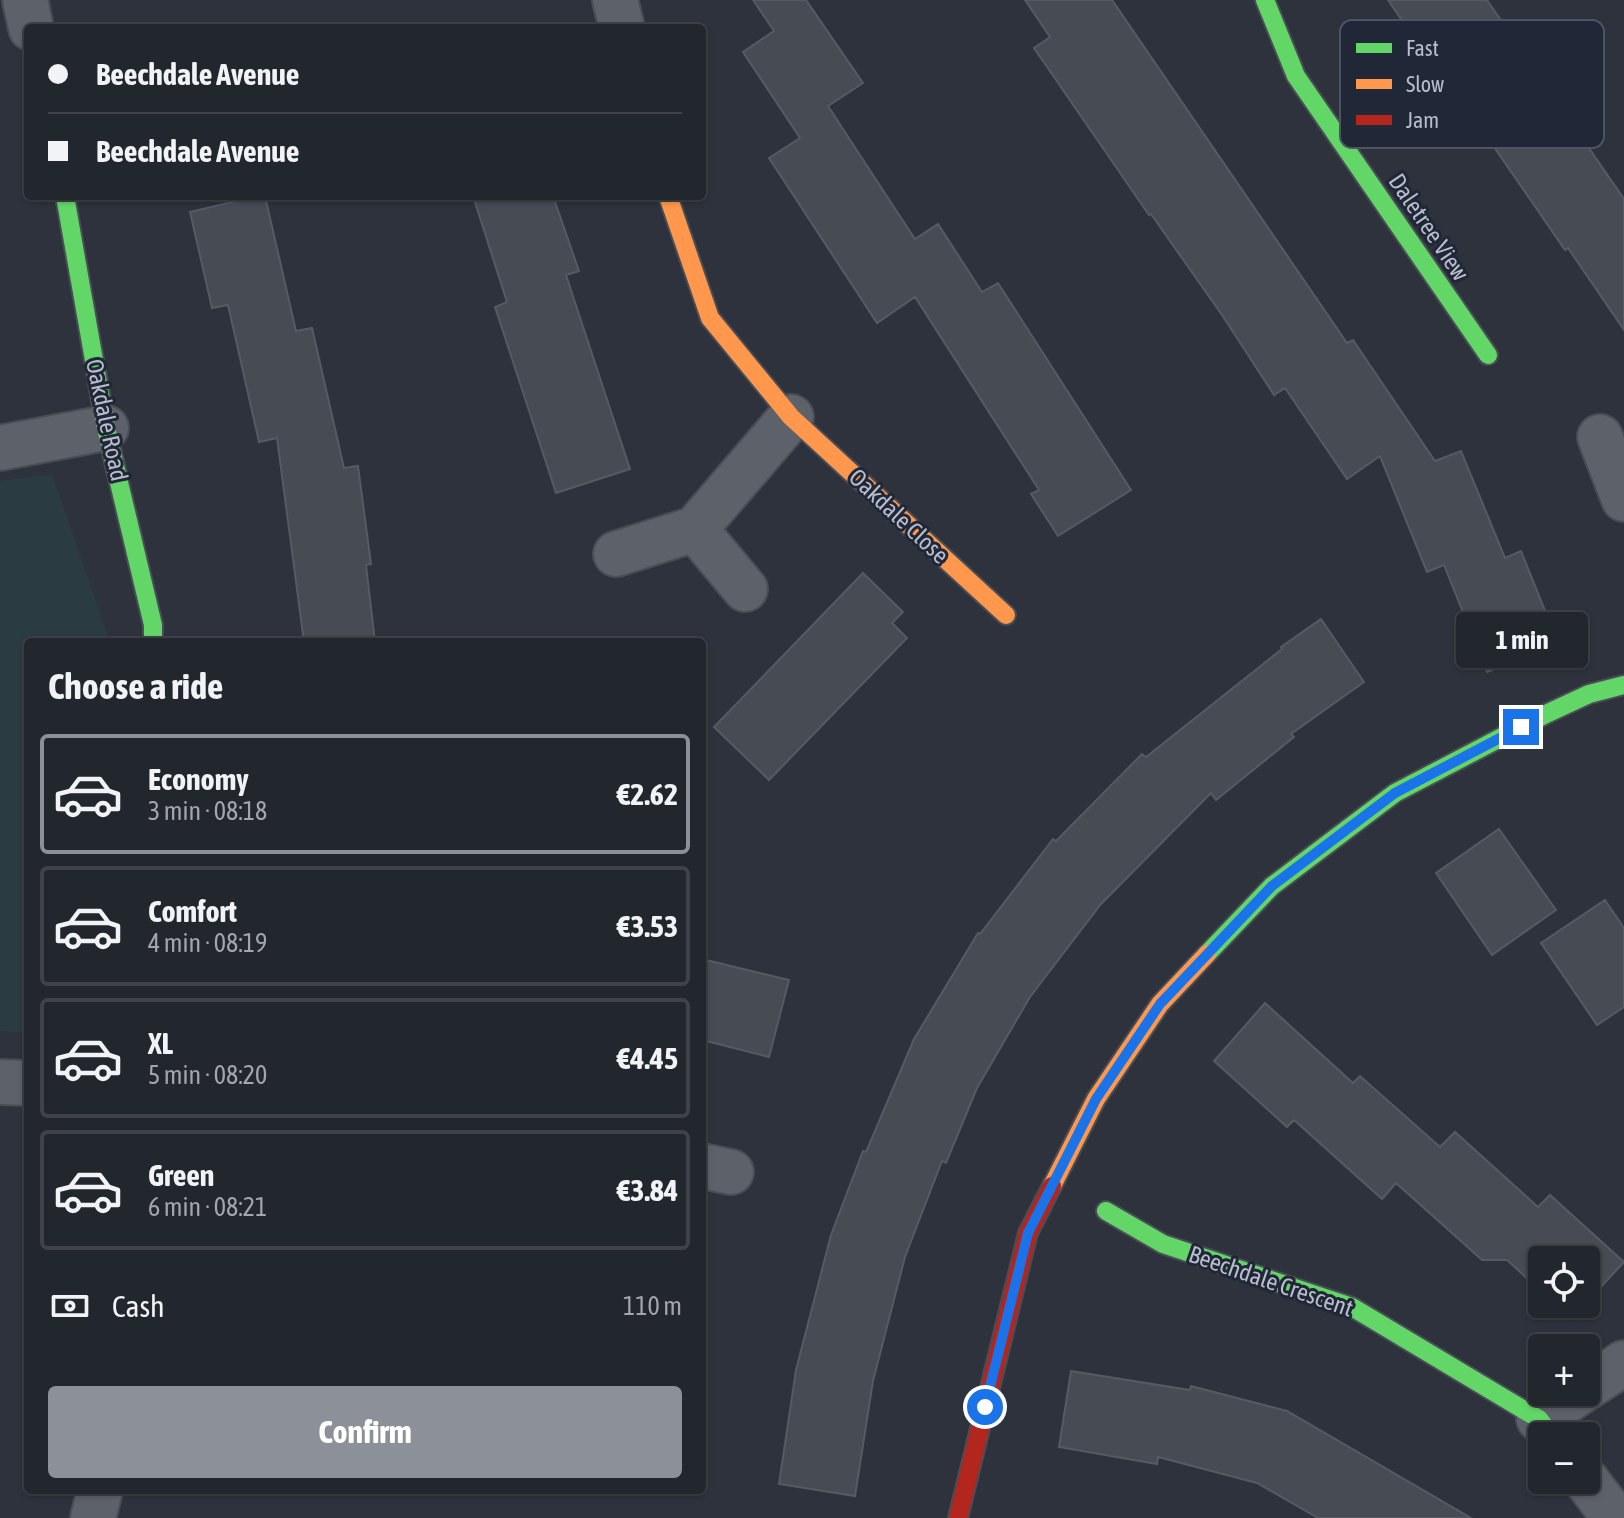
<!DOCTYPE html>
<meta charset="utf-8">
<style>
:root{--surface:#22262d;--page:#2e3239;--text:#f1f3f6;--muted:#a2a5aa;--line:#3f4349;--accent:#8c9099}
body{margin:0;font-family:"Asap Condensed",sans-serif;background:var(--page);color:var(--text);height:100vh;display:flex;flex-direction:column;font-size:30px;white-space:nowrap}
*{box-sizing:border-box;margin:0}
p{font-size:26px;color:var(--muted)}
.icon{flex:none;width:44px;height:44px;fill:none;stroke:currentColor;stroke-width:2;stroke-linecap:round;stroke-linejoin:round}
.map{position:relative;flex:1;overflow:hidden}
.details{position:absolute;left:24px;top:638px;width:682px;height:856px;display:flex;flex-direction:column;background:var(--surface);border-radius:8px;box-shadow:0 2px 6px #0004,0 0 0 2px var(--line)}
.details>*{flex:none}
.top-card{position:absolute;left:24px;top:24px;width:682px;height:176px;border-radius:8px;box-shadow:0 2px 6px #0004,0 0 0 2px var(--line);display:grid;align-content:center;height:176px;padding:0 24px;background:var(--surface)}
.tools{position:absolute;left:1528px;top:1246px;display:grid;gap:16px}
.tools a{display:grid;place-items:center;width:72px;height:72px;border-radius:8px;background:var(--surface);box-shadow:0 2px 6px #0004,0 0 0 2px var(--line);font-size:40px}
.end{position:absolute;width:36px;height:36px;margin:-18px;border:10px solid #1a73e8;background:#fff;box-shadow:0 0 0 4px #fff}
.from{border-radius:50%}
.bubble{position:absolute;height:56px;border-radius:8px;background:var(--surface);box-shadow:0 2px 6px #0004,0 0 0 2px var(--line);font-size:26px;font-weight:700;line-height:56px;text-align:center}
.top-card b{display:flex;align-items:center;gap:28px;height:76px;font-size:30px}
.top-card b+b{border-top:2px solid var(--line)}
.top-card i{width:20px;height:20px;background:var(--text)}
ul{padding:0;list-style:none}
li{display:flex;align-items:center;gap:24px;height:120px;margin:0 16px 12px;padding:0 8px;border:4px solid var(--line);border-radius:8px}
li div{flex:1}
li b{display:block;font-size:30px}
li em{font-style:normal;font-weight:700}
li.selected{border-color:var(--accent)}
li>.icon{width:72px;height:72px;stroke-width:1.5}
h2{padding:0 24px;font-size:36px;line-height:96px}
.pay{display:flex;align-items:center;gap:20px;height:88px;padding:0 24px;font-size:30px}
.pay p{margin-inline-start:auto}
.cta{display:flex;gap:16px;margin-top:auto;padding:16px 24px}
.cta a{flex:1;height:92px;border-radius:8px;background:var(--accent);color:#fff;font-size:32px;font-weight:700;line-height:92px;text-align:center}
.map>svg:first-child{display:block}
.green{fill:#2a3c42}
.building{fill:#474b54;stroke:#555a63;stroke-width:2}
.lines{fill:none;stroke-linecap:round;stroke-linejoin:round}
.street-casing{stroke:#494d55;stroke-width:48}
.fast-casing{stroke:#494d55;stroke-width:22}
.slow-casing{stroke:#494d55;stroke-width:22}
.jam-casing{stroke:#494d55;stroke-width:22}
.street{stroke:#5d6169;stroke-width:44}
.fast{stroke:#63d668;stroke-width:18}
.slow{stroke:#ff974d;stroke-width:18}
.jam{stroke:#b3261e;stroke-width:18}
.route{stroke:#1a73e8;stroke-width:10}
.labels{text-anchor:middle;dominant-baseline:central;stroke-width:6;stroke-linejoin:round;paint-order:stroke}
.street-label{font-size:24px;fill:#b8bdcb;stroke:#202737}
.key{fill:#202737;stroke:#4e5463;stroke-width:2}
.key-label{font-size:22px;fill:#b8bdcb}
</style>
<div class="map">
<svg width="1624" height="1518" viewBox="0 0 1624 1518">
<rect width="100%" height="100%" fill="#2d323c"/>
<!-- green -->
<path class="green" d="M52 474 110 642H28V1033L0 1031V481Z"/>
<!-- building -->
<path class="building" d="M753 0H806L863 83 828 106 888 198 915 239 938 224 982 292 998 283 1131 490 1058 536 1031 494 1039 490 915 297 877 323 769 158 800 138 743 52 774 31Z
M1025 0H1112L1347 343 1353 340 1435 461 1461 451 1505 558 1521 551 1558 643 1487 672 1444 565 1427 572 1380 456 1347 479 1285 388 1274 395 1222 315 1151 214 1149 215 1034 48 1050 37Z
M1388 0H1487L1624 199V330L1568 248 1565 250 1441 70 1438 73Z
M258 196H265L296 331 312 328 344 468 358 466 371 564 366 565 375 642H304L277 438 259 442 228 305 212 308 190 212Z
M473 196H553L579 271 566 275 630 469 556 493 495 307 507 302Z
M863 573 903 612 892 623 907 638 769 780 714 727Z
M1321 619 1364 682 1291 734 1294 737 1216 800 1211 793 1101 904 1030 997 977 1088 946 1163 942 1161 905 1257 873 1381 855 1496 779 1484 796 1370 831 1235 863 1151 866 1152 914 1039 978 933 980 934 1053 839 1056 841 1142 754 1146 757 1282 649 1281 647Z
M1499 829 1556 910 1492 955 1436 873Z
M1605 900 1624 928V1007L1597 1025 1541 943Z
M702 959 789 980 769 1057 702 1040Z
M1265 1003 1353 1083 1360 1076 1440 1147 1455 1132 1538 1207 1550 1195 1624 1262 1586 1303V1260H1542V1292L1507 1260H1482L1396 1183 1382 1199 1294 1120 1287 1127 1214 1061Z
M1555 1304H1585L1572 1319Z
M1071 1371 1190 1390 1191 1386 1287 1411 1471 1518H1318L1257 1483 1158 1457 1157 1464 1059 1447Z"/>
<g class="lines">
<defs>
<path id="street" d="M25 0 31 28
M615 0 622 28
M1600 437 1624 499
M0 448 106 428
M695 529 791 417
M616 554 695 529 745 589
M0 1082 28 1083
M702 1166 731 1172
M1586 1388 1624 1363
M1539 1419 1580 1392
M1586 1480 1615 1518
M93 1518 100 1490"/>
<path id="fast" d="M1265 0 1296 76 1488 355
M65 196 106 428 153 625V642
M1207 954 1272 886 1395 793 1546 714 1589 694 1624 685
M1106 1211 1163 1244 1352 1307 1539 1419 1552 1436"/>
<path id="slow" d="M668 196 710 318 791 417 1006 615
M1052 1186 1096 1099 1160 1004 1207 954"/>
<path id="jam" d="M958 1518 1028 1233 1052 1186"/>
</defs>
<!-- street casing -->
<use href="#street" class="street-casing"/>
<!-- fast casing -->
<use href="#fast" class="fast-casing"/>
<!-- slow casing -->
<use href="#slow" class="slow-casing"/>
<!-- jam casing -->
<use href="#jam" class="jam-casing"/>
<!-- street -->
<use href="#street" class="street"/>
<!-- fast -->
<use href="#fast" class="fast"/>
<!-- slow -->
<use href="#slow" class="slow"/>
<!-- jam -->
<use href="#jam" class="jam"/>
</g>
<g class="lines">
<!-- route -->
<path class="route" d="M985 1407 1028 1233 1096 1099 1160 1004 1272 886 1395 793 1521 727"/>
</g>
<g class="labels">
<!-- street labels -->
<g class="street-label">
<text transform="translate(1429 227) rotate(56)">Daletree View</text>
<text transform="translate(107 420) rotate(78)">Oakdale Road</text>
<text transform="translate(899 516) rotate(43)">Oakdale Close</text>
<text transform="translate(1271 1281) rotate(19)">Beechdale Crescent</text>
</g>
</g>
<!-- legend -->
<rect x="1340" y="20" width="264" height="128" rx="12" class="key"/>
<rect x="1356" y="43" width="36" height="10" fill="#63d668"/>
<rect x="1356" y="79" width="36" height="10" fill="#ff974d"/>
<rect x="1356" y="115" width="36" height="10" fill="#b3261e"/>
<g class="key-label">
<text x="1406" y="56">Fast</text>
<text x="1406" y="92">Slow</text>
<text x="1406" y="128">Jam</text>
</g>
</svg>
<div class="tools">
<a><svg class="icon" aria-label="locate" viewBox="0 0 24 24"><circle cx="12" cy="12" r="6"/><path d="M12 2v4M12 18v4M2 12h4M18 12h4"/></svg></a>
<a>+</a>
<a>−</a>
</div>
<i class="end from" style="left:985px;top:1407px"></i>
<i class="end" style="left:1521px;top:727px"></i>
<div class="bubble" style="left:1456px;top:612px;width:132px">1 min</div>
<div class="top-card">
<b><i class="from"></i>Beechdale Avenue</b>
<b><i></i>Beechdale Avenue</b>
</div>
<section class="details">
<h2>Choose a ride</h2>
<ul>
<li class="selected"><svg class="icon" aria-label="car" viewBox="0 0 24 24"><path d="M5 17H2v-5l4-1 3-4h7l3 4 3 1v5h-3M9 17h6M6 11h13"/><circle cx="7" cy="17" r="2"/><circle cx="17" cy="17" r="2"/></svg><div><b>Economy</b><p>3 min · 08:18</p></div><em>€2.62</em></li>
<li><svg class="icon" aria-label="car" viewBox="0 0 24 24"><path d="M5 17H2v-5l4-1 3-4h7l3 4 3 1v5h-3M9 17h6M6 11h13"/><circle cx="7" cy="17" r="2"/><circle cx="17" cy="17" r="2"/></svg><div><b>Comfort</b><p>4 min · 08:19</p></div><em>€3.53</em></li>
<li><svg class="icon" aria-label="car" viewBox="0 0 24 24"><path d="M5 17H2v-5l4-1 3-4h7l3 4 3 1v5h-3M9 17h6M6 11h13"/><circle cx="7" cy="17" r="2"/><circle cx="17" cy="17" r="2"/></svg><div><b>XL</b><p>5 min · 08:20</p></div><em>€4.45</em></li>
<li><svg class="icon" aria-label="car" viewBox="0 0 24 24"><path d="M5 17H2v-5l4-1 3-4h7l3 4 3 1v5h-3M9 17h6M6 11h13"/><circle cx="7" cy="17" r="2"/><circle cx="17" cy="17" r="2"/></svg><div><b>Green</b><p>6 min · 08:21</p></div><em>€3.84</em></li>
</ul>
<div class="pay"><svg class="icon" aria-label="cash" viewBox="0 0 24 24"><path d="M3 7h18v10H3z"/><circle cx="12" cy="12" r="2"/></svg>Cash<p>110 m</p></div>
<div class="cta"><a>Confirm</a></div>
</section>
</div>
